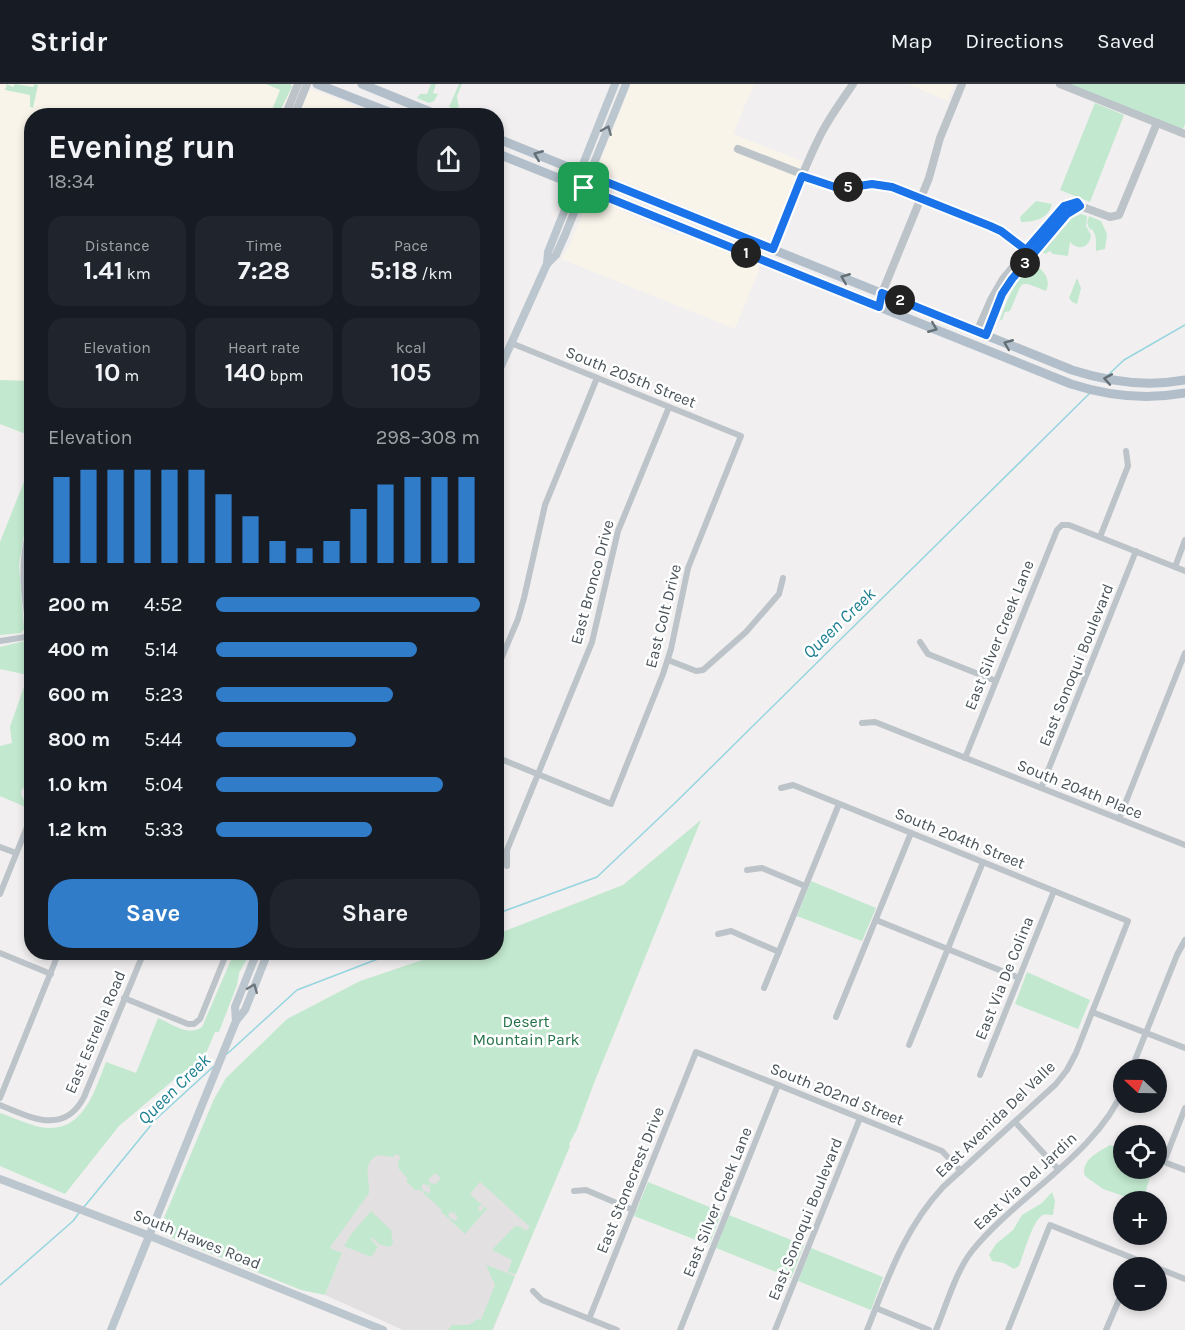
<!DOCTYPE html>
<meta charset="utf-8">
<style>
body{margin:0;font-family:Karla,sans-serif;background:#20242c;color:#f1f3f6;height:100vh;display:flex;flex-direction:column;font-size:22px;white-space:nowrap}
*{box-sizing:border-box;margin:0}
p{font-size:20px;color:#9ea1a6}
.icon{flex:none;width:33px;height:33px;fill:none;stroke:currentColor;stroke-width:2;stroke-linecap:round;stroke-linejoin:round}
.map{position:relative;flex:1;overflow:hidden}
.details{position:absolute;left:24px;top:24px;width:480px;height:852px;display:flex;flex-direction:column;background:#171b24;border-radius:24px;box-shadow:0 3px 9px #0003}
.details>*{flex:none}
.needle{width:39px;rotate:292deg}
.fabs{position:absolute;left:1113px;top:975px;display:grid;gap:12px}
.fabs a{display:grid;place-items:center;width:54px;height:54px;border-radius:50%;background:#171b24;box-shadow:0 3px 9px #0003;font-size:30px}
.pin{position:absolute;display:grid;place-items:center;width:51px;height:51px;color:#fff;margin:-26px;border-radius:12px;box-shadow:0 3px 9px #0006}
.km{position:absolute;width:30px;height:30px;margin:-15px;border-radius:50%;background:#222;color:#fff;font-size:16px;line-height:30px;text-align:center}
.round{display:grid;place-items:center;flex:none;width:63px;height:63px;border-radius:24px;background:#20242c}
.summary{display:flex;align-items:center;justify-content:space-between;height:102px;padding:0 24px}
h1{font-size:33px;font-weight:700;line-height:45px}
.metrics{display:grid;grid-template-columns:repeat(3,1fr);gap:9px;height:102px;padding:6px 24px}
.metrics div{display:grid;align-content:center;border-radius:15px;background:#20242c;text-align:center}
.metrics b{font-size:26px;font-weight:700}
.metrics small{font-size:16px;font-weight:400}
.metrics p{font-size:16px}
.chart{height:168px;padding:12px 24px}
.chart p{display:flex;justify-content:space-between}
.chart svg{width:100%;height:108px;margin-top:6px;stroke:#307cc9;stroke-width:6}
.action{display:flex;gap:12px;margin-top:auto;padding:12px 24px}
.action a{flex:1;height:69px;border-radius:24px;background:#307cc9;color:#fff;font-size:24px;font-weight:700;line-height:69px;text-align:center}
.action a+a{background:#20242c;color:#f1f3f6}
ul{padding:0 24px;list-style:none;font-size:20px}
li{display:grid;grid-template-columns:96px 72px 1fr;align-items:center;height:45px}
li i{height:15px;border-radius:8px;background:#307cc9}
header{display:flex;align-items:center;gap:36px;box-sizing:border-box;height:84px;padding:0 30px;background:#171b24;border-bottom:2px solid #363941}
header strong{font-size:28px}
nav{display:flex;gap:33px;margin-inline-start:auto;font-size:21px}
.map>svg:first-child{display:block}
.commercial{fill:#f9f4ea}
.education{fill:#e2e0e0}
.green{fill:#c2e9cf}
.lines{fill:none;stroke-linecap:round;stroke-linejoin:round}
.stream{stroke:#95d5e0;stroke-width:1.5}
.minor{stroke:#bcc3c9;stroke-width:6}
.tertiary{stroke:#bcc3c9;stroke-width:8}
.secondary{stroke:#bcc6ce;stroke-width:8}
.primary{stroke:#b2bfca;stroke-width:9}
.oneway{stroke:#6c767c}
.oneway2{stroke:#636e75}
.route-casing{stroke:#fff;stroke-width:12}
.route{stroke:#1a73e8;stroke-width:8}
.labels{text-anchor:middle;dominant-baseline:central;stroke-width:5;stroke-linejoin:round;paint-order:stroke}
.street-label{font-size:16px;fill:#495359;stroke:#fff}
.park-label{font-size:16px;fill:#237146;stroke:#fff}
.water-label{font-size:18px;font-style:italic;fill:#1d7f90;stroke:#fff}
</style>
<header>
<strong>Stridr</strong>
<nav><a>Map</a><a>Directions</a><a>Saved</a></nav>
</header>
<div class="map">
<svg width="1185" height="1246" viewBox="0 0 1185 1246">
<rect width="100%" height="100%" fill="#f1efef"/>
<g class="commercial">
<polygon points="0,0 293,0 294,4 280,31 32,32 31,352 0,340"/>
<polygon points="631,0 754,0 733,50 802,77 771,155 767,156 600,88 599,80"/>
<polygon points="907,0 954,0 948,17"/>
<polygon points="312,6 326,10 372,31 297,32 308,7"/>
<polygon points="592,115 610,121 673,150 692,153 758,181 759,187 735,245 561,175 569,162 586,120"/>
</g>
<polygon class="education" points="408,973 552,1101 493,1246 403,1246 325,1211 342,1169 330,1164"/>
<g class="green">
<polygon points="7,0 13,3 15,0 33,3 35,0 38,1 33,24 30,23 30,11 5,6"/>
<polygon points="266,0 291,0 292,3 278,31 270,31 280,6"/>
<polygon points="431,0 436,0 433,9 438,10 434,17 429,19 417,14 420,10 427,10"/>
<polygon points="459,0 462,0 457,12 459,26 449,23"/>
<polygon points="1060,0 1185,0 1185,40 1181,49"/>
<polygon points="1095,19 1124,31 1090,118 1060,106"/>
<path d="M1036 117 1052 120C1049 134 1035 138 1021 138L1020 133Z"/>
<path d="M1081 130 1087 132 1086 142 1091 151C1090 164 1078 167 1070 158L1068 172 1053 170 1050 167 1045 170 1043 168 1072 134Z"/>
<path d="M1089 132 1101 137 1107 150 1105 165 1096 167 1097 172C1094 163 1099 155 1092 145L1090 146 1087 139Z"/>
<path d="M1036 181C1045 189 1051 195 1046 207L1028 200H1023L1020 203 1010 227 1005 228 1002 236H1000C1006 217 1018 189 1036 181Z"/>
<polygon points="1077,194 1081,204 1077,220 1072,218 1069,214"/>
<polygon points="0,296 31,297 31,352 0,340"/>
<polygon points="31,380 31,424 25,445 19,481 24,545 21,549 0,551 0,458"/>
<polygon points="31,455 31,533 28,507"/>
<path d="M28 556 32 569V699C14 706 23 713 28 724L0 712V662L12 659 10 643 28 591 0 585V563Z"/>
<path d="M701 736 594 999 577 1045 569 1060 570 1062 516 1190 508 1188 512 1176 492 1166 515 1142 521 1143 526 1147 530 1143 480 1098 470 1110 482 1121 478 1123 479 1127H482L484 1122 487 1125 465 1150 450 1136 451 1134 455 1137 458 1134 455 1130 458 1127 454 1130 451 1127 448 1131 450 1134 449 1135 441 1128 442 1126 423 1109 425 1107 428 1110 431 1106 429 1103 432 1099 435 1101 441 1094 435 1089 428 1096 431 1099 428 1102 425 1100 422 1101 421 1104 424 1106 422 1108 418 1105 416 1107 406 1097 408 1095 399 1085 398 1078 401 1073 396 1070 393 1073 378 1071C361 1080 370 1094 369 1109L331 1162 330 1164 342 1169 325 1211 301 1206 165 1151 161 1147V1141L214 1015 226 994 287 935 360 897 443 869 496 868 497 850 623 801Z"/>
<polygon points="811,797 876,824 862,857 797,832"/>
<path d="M234 869H250L239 889 237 901 219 948H215L204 974 177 993 119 1042 65 1110 0 1082V1029C13 1033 26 1040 40 1043 83 1051 94 1008 106 978L136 989 158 934C173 940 187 953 202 943Z"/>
<polygon points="1027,888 1090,916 1078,945 1015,920"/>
<path d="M1110 1061 1123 1065 1124 1084 1152 1085 1145 1110 1138 1117 1103 1105 1085 1092C1080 1076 1099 1068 1110 1061Z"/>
<polygon points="648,1098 722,1128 709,1161 634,1132"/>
<path d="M1052 1108 1055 1117 1053 1131C1050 1131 1046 1130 1043 1131 1033 1135 1023 1172 1019 1182L1014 1185 1004 1179 992 1177 989 1171 996 1160 1013 1146 1022 1131 1042 1119Z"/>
<polygon points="371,1127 391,1146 393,1159 390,1163 379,1160 372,1153 371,1156 378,1163 371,1173 344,1162 352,1149"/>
<polygon points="729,1131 804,1161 791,1194 716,1164"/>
<polygon points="811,1164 883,1193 871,1226 798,1197"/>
<polygon points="486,1181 515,1192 492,1246 448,1246 452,1241 469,1241 478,1235 481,1236 495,1201"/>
</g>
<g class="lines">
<g class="stream">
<polyline points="1108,291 1124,276 1185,241"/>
<polyline points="496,830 597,793 676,718 1090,309"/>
<polyline points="227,970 297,906 396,868"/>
<polyline points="84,1123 156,1035 213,983"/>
<polyline points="0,1201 73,1137 79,1129"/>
</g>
<g class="minor">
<polyline points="1100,453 1128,382 1126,367"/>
<polyline points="1175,483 1185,456"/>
<polyline points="0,557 32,552"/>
<polyline points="920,558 928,570 996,597"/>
<polyline points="668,576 696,587 703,586 746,548 779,510 783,494"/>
<polyline points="496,587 518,535 524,514 545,421 597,294"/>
<polyline points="862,639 875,638 1185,761"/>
<polyline points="496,673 611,720 663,590 671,565 688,484 741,352 511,259"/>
<polyline points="965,674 1057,446 1062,441 1069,441 1185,487"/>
<path d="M781 704 793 701 1128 837 1076 969 1067 986 1056 1000 943 1103C904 1145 888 1194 867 1246"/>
<polyline points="1041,704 1136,467"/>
<polyline points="31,710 32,716"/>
<polyline points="1119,735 1185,569"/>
<polyline points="0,763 16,769"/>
<polyline points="507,782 507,766 592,558 618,447 669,323"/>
<polyline points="747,786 762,784 805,802"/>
<polyline points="0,810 27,743 32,727"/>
<polyline points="876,836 1019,894"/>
<polyline points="718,850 731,847 779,868"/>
<polyline points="0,869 51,890"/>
<polyline points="764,904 839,720"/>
<polyline points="124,914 188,940 194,940 200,935 227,868"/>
<polyline points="1092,928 1185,964"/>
<polyline points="836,933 911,749"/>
<polyline points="909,961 983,778"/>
<polyline points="1131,986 1177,871 1185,856"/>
<polyline points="980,991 1054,807"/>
<polyline points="0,1014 59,868"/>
<path d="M0 1021C30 1033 64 1052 84 1013L144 868"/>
<polyline points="1185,1024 1164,1078 1185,1086"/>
<polyline points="1015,1038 1058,1085"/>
<polyline points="574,1107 586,1106 633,1126"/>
<polyline points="533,1207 542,1216 617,1246"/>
<polyline points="876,1224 929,1246"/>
<polyline points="589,1235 696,968 942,1067 961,1087"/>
<polyline points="680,1246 778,1001"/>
<polyline points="775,1246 860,1034"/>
<path d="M936 1246C946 1222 956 1187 972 1167 1017 1111 1096 1071 1124 1004"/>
<polyline points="1008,1246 1050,1141 1185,1195"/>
<polyline points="1106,1246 1124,1204"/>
</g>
<g class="tertiary">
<polyline points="1060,0 1185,50"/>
<polyline points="285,32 298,0"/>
<polyline points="294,32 307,0"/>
<polyline points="738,65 835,103 872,100 892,103 1001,147 1032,171"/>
<path d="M773 165C788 128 801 90 819 54 828 35 841 18 853 0"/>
<polyline points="882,209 929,94 940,54 962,0"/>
<polyline points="977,248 991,216 1003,195 1064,122 1077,119 1080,122 1110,133 1119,131 1157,39"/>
<polyline points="986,251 1002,210 1012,195 1067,130 1080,122"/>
<path d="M32 439C20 477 24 513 32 551"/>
</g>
<g class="secondary">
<polyline points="547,180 548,168 615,0"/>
<polyline points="496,293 547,180 556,171 565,151 626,0"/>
<polyline points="236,937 235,923 257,868"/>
<polyline points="0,1095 150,1152 383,1246"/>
<polyline points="111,1246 236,937 245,926 268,868"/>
</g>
<g class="primary">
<polyline points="317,0 399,32"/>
<polyline points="362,0 440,32"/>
<path d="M496 54 1072 286C1109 298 1147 303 1185 296"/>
<path d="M496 69 1071 300C1108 312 1146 316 1185 309"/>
</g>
</g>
<defs><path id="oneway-chevron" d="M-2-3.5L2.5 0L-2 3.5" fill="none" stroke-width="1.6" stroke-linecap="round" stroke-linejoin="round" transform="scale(1.5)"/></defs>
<g class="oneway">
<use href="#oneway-chevron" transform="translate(607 46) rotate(-68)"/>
<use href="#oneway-chevron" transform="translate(253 904) rotate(-68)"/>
</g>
<g class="oneway2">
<use href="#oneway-chevron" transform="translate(538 71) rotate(-158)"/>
<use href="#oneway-chevron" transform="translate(845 194) rotate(-158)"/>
<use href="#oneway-chevron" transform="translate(933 244) rotate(22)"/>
<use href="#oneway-chevron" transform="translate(1008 260) rotate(-158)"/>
<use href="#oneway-chevron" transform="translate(1108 295) rotate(-170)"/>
</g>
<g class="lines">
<g class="route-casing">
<polygon id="route" points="579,87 773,165 802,92 835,103 852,103 872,100 892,103 990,142 1001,147 1026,166 1064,122 1077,118 1080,122 1067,130 1012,195 1002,210 986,251 882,209 879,223 574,100"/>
</g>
<use href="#route" class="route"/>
</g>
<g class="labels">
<g class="street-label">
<text transform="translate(631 293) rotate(22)">South 205th Street</text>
<text transform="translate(592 498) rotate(-75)">East Bronco Drive</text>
<text transform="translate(663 532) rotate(-76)">East Colt Drive</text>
<text transform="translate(999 551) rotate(-68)">East Silver Creek Lane</text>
<text transform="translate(1076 581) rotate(-68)">East Sonoqui Boulevard</text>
<text transform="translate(1080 705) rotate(22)">South 204th Place</text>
<text transform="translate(960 754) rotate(22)">South 204th Street</text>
<text transform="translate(1004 894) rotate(-68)">East Via De Colina</text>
<text transform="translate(95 948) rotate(-67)">East Estrella Road</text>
<text transform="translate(837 1010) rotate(22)">South 202nd Street</text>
<text transform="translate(995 1035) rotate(-44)">East Avenida Del Valle</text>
<text transform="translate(630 1096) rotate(-68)">East Stonecrest Drive</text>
<text transform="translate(1025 1097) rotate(-43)">East Via Del Jardin</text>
<text transform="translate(717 1118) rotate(-68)">East Silver Creek Lane</text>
<text transform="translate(805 1135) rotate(-68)">East Sonoqui Boulevard</text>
<text transform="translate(197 1155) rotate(22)">South Hawes Road</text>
</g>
<g class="park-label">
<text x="526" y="937">Desert<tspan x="526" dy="18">Mountain Park</tspan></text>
</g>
<g class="water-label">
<text transform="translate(839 539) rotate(-44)">Queen Creek</text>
<text transform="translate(174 1005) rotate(-44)">Queen Creek</text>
</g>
</g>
</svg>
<div class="fabs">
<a><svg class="needle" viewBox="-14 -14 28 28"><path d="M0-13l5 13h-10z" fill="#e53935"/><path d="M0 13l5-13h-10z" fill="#9ea1a6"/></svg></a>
<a><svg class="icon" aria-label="locate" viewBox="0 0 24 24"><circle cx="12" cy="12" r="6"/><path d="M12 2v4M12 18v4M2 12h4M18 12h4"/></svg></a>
<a>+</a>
<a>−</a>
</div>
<div class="pin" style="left:584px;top:104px;background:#1e9e55"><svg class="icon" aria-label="arrive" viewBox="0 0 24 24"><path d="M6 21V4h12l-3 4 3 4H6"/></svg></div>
<b class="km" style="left:746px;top:169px">1</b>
<b class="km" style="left:900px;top:216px">2</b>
<b class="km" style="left:1025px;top:179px">3</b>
<b class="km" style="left:848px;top:103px">5</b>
<section class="details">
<div class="summary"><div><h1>Evening run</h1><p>18:34</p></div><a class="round"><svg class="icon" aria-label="share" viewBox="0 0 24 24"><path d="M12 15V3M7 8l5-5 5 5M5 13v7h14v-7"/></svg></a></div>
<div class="metrics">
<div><p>Distance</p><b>1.41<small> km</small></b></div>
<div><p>Time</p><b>7:28</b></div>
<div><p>Pace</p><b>5:18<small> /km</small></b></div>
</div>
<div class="metrics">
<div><p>Elevation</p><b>10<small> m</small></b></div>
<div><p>Heart rate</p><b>140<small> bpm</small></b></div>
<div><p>kcal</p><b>105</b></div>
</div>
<div class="chart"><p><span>Elevation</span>298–308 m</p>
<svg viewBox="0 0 160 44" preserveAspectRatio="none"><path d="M5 44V9M15 44V6M25 44V6M35 44V6M45 44V6M55 44V6M65 44V16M75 44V25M85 44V35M95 44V38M105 44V35M115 44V22M125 44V12M135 44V9M145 44V9M155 44V9"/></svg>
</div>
<ul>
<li><b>200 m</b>4:52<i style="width:100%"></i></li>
<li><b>400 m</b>5:14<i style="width:76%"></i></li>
<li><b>600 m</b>5:23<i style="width:67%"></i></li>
<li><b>800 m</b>5:44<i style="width:53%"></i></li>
<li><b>1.0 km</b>5:04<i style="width:86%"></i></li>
<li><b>1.2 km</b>5:33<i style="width:59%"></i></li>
</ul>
<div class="action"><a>Save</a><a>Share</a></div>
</section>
</div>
